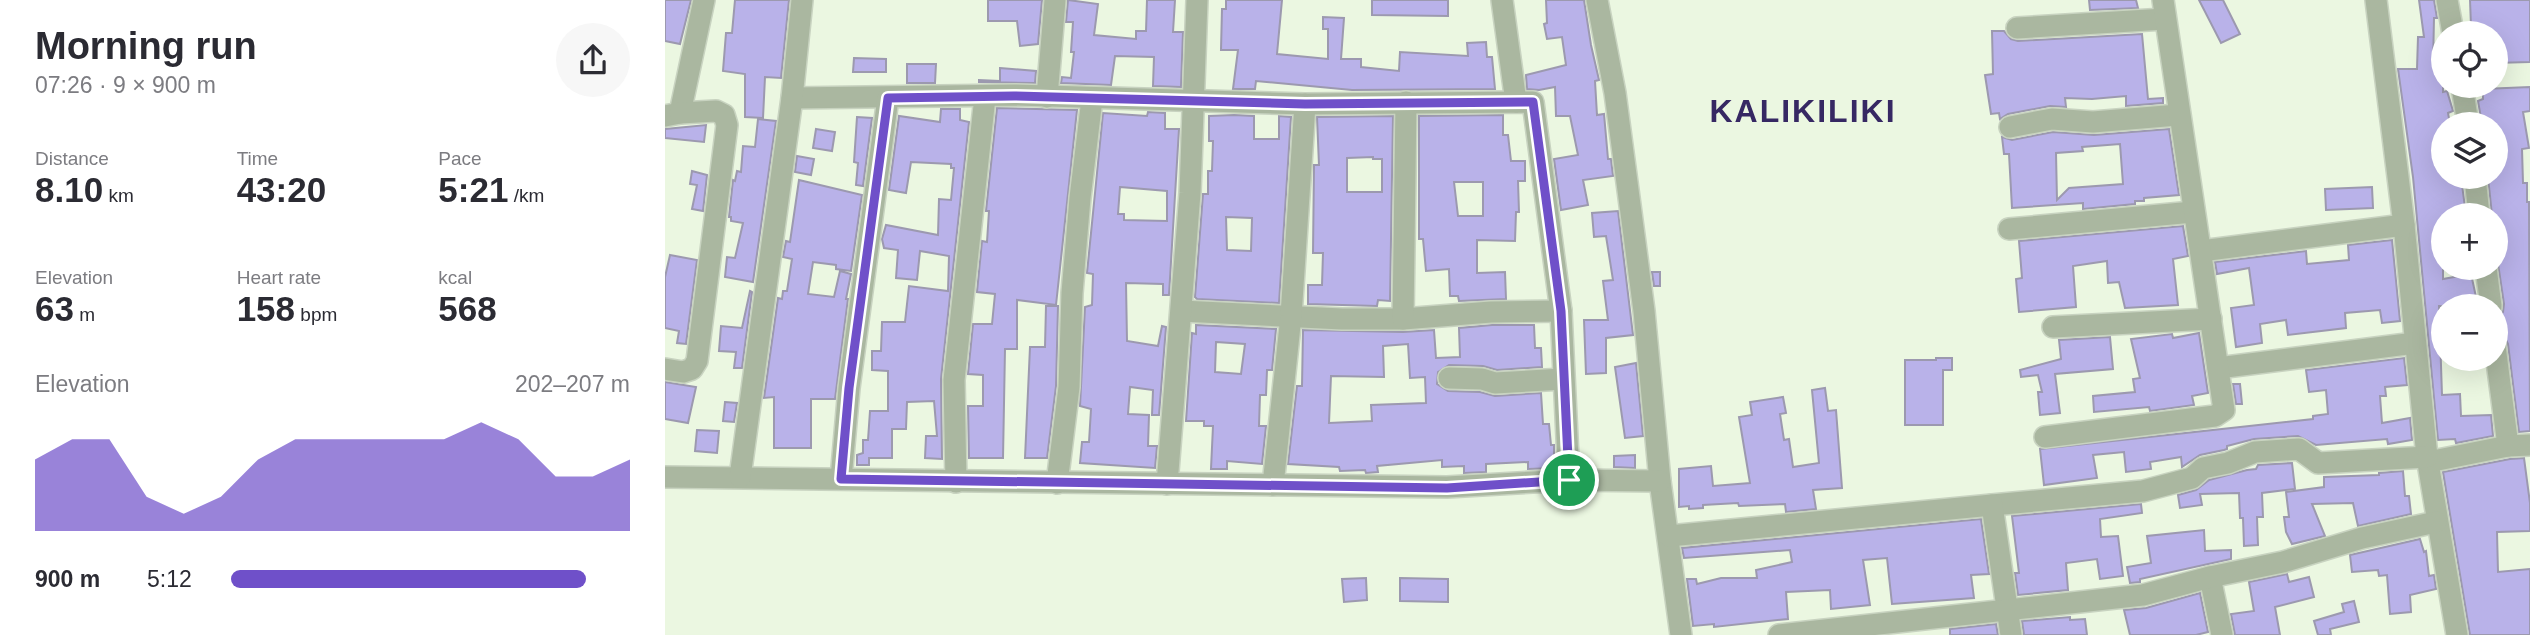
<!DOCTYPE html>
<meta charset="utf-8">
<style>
body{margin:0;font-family:Helvetica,sans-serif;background:#f7f7f7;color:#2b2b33;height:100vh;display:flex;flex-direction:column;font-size:26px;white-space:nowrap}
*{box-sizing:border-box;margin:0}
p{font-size:23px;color:#7c7c81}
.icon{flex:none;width:38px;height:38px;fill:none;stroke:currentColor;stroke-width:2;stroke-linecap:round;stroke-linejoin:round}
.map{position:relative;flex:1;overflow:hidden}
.side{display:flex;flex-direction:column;background:#fff;width:665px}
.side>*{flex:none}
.buttons{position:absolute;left:1766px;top:21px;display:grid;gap:14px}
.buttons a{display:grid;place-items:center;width:77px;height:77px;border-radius:50%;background:#fff;box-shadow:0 7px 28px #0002;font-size:35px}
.pin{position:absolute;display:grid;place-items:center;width:60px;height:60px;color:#fff;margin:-30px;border:4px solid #fff;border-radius:50%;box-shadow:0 2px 7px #0007}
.round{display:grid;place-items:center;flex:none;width:74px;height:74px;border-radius:37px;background:#f7f7f7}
.summary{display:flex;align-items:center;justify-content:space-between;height:119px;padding:0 35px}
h1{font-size:38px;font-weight:600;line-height:52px}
.metrics{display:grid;grid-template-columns:repeat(3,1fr);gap:10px;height:119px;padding:7px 35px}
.metrics div{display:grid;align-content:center}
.metrics b{font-size:35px;font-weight:600}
.metrics small{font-size:19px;font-weight:400}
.metrics p{font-size:19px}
.chart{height:196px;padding:14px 35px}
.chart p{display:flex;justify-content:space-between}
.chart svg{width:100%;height:126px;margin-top:7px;fill:#6f50c9;opacity:.7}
ul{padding:0 35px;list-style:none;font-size:23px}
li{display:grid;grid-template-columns:112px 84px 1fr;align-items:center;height:52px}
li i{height:18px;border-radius:9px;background:#6f50c9}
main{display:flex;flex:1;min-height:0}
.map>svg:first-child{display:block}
.building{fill:#b9b2e9;stroke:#9c99af;stroke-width:2;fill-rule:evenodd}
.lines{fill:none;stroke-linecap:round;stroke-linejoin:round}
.minor-casing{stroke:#c8d3c0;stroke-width:24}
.minor{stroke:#aab7a0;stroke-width:21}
.route-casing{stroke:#fff;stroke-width:14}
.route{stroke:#6f50c9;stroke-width:9}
.labels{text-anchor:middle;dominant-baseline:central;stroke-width:7;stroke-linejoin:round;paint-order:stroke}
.district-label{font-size:32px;font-weight:bold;letter-spacing:2px;fill:#362863;stroke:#ebf7e1}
</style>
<main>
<section class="side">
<div class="summary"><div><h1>Morning run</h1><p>07:26 · 9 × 900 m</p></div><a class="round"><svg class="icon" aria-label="share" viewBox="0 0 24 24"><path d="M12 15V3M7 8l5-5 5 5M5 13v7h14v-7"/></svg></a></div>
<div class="metrics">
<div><p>Distance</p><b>8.10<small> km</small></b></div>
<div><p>Time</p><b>43:20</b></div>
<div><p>Pace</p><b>5:21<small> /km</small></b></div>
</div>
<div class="metrics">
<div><p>Elevation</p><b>63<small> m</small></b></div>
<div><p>Heart rate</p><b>158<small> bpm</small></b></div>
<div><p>kcal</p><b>568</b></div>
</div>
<div class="chart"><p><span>Elevation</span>202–207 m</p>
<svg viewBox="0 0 160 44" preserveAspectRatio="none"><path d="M0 44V19L10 12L20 12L30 32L40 38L50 32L60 19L70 12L80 12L90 12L100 12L110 12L120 6L130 12L140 25L150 25L160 19V44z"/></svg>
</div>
<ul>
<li><b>900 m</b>5:12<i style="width:89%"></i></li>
</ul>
</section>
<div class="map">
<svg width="1865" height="635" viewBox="0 0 1865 635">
<rect width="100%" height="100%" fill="#ebf7e1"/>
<g class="building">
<polygon points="0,0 26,0 15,44 0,41"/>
<polygon points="70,0 124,0 116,78 100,77 98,118 80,117 80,74 58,71 61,33 67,33"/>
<polygon points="323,0 377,0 373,44 355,46 352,21 323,21"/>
<polygon points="403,0 433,4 429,35 471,39 471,31 481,31 482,0 510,0 508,32 518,32 516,87 488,86 489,57 450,56 446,85 396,83 397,77 406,78 409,52 406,52 408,22 401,22"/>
<polygon points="561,0 617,0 612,54 663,59 663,29 658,29 658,17 679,18 676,59 696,59 696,67 734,71 735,52 803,56 802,43 821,42 822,57 827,57 830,89 687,90 591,81 590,89 568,89 573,50 556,50 557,9 561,9"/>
<polygon points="707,0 783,0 783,16 707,15"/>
<polygon points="881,0 919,0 926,45 934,80 930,81 932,115 939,114 943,159 946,159 948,176 918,180 923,205 896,210 889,159 913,155 905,116 891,116 890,87 874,90 862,89 861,75 901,65 897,37 882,39 879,24 882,23"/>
<polygon points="1424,0 1471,0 1473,8 1425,10"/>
<polygon points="1534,0 1558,0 1575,34 1556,43"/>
<polygon points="1754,0 1769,0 1772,18 1769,18 1768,65 1778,64 1778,92 1782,91 1788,111 1783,113 1785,124 1778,124 1778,177 1796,177 1801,215 1778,215 1778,279 1806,274 1813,306 1774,306 1777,395 1795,394 1796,416 1826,415 1828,436 1791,443 1790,439 1773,440 1748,177 1733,69 1752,69 1753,37 1759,37"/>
<polygon points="1805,0 1865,0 1865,62 1830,63 1830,33 1808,33 1808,26 1806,26"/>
<polygon points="1327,31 1339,31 1346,39 1353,41 1477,34 1483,99 1498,98 1498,103 1461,106 1461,96 1427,99 1400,98 1401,107 1385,106 1343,114 1335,119 1334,113 1326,114 1320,75 1328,74"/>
<polygon points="189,58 221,59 221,72 188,72"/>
<polygon points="242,64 271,64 270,83 242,83"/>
<polygon points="335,68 371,71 370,83 314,82 314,80 335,81"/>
<polygon points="1865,87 1865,111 1858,112 1864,148 1857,149 1858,183 1862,183 1862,202 1864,202 1865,431 1854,432 1843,344 1840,338 1834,334 1833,317 1838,312 1839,304 1831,250 1830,215 1827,215 1823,177 1830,177 1830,124 1817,124 1813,101 1818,99 1818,89"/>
<polygon points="332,108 412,110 391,305 352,300 352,349 340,349 338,458 304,458 303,406 318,406 318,375 303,374 308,324 327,324 330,294 312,292 317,241 322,242 324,211 321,211"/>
<polygon points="276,109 295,109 295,120 304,122 276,379 277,459 260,458 261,436 272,436 269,401 242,402 241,429 227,429 227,458 204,458 204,465 192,465 192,455 198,453 198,440 203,440 205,411 223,411 223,371 207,370 207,351 216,351 217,322 240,322 244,286 283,291 284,256 255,251 252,280 231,278 233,250 219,248 217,239 221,225 273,235 274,199 286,200 289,168 286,168 286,164 246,162 241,193 224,190 234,116 275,122"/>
<path d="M483 112 500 113V129H514L504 295H498V284L461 283 462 341 493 346 497 326 501 327 494 415H487L488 390 465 387 463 414 484 415 483 446H492L490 468 415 463 417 442H424L426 409 415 406 420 307 427 305 428 274 422 273 438 113 482 116ZM455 187 502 191V221L459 220V214H453Z"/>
<path d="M569 115 589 116V139H614V116L626 117 614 303 532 299 530 297 538 194H543V171H547L548 141H544V116ZM561 217 587 218 586 251 562 250Z"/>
<path d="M838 115V135H843L846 161H860V181H853L854 212H851L850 241 812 240V273L840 272 841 299 794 301 793 296H785L784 269 761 271 758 239H754V116ZM789 182H818V216H793Z"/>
<path d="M728 116 725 301 713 300 712 306 643 304V285H657L658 253H648L649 165H654L652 117ZM708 157V159H717V192H682V158Z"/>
<polygon points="192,117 207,118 198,186 191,185 193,163 189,162"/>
<polygon points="93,119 111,121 88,282 60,277 62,257 70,258 78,223 66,221 66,217 64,217 68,180 70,181 72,171 76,172 78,146 90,147"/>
<polygon points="41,125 39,142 0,138 0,129"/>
<polygon points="151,129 170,132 167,151 148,148"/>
<path d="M1504 129 1514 195 1479 198V201H1470V204L1418 209V203L1347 208 1344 154H1339L1337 137 1347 140 1388 132 1429 135ZM1455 144 1458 184 1404 188 1392 200 1391 153 1418 151 1417 147Z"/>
<polygon points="132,156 149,159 146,175 130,172"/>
<polygon points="27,171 42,175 38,211 27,209 32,185 25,184"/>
<polygon points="134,180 197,195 186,271 171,269 171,265 148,262 143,294 169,297 175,271 186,274 181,299 183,299 170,399 146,399 146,448 109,448 109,397 99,398 113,298 117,299 118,291 122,291 127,259 118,257 121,241 125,242"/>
<polygon points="1707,187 1708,208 1661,210 1660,189"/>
<polygon points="953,211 968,335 941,338 941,373 921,374 919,320 943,320 938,281 948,280 941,236 929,237 927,213"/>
<polygon points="1518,226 1523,256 1508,259 1513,305 1460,308 1454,282 1443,283 1442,261 1408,266 1411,307 1354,312 1351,279 1357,278 1354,241"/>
<polygon points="1727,240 1735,321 1717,323 1715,310 1680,313 1681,328 1623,335 1621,320 1595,324 1597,343 1571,347 1566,308 1589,305 1584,268 1552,274 1550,262 1641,251 1642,264 1684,260 1683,245"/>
<polygon points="5,255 32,260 21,344 12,343 14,331 0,328 0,277"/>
<polygon points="987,272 995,272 995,286 989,286"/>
<polygon points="85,291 87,292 77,368 69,368 71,352 54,351 56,326 77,328"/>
<polygon points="381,306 393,306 391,386 382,458 360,458 365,347 380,347"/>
<path d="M531 325 611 329 607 370H602L601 395H595L594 426H601L597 464 562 461V469H546L548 426H539V421H521L527 333 531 334ZM551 342 580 344 576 374 550 372Z"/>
<path d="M827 325H869L870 348H876L877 367 832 370 818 366 784 365 773 372 772 384 783 391 815 392 830 396 876 393 878 424H884L886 445H889V468L863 469V462L821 464V472L799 473V466L777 467V460L712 466 713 472 701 473 700 470 675 471 674 467 623 464 632 386H637L638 330 738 332 769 330 771 358 795 357 794 328ZM743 344 745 378 760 377 761 403 706 405 707 421 664 423 666 376 719 377 718 346Z"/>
<polygon points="1534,333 1543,393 1527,396 1529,405 1485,411 1484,407 1429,412 1428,396 1470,392 1468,379 1475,378 1466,339 1507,334 1508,338"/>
<polygon points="1445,337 1448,369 1390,374 1395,413 1375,415 1373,392 1377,392 1373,375 1356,377 1355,370 1396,359 1394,340"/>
<polygon points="1271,358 1287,358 1287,370 1278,370 1278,425 1240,425 1240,360 1271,360"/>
<polygon points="1739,358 1742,385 1720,387 1721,396 1715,396 1717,423 1745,418 1747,440 1723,444 1722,439 1651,445 1633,436 1589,439 1562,446 1562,449 1559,450 1535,455 1517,467 1516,457 1485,462 1486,469 1461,472 1459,452 1428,455 1432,478 1379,485 1375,449 1648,419 1648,416 1663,414 1661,390 1644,392 1641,370"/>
<polygon points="971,363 978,436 960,438 950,367"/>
<polygon points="0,382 31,387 23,423 0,419"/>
<polygon points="1568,384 1575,384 1577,404 1571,404"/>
<polygon points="1160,388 1163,411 1171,410 1177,488 1148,490 1151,509 1121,512 1120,504 1074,506 1073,503 1038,505 1038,508 1024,509 1024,506 1014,507 1014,469 1046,466 1048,486 1085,483 1074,417 1087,415 1085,402 1118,397 1121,413 1115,414 1119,440 1124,439 1128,467 1154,463 1147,390"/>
<polygon points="60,402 72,403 69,422 58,421"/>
<polygon points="32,430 54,431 52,453 30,451"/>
<polygon points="970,455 970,468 949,467 949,456"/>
<polygon points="1859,458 1865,503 1865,531 1832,532 1833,572 1865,569 1865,635 1805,635 1778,472 1845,459"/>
<polygon points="1627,463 1630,489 1597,493 1598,517 1592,517 1593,545 1579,546 1578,518 1575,518 1574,493 1535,494 1537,505 1515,508 1513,495 1531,490 1544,480 1582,470 1591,469 1593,465"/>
<polygon points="1738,471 1740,496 1744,496 1746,514 1693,526 1688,503 1647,504 1660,536 1627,544 1621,532 1619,517 1624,517 1621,492 1659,487 1659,477 1714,475 1714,473"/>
<polygon points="1476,504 1477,513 1435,519 1436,537 1453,536 1458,576 1435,579 1432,559 1401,563 1403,590 1353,595 1350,573 1354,573 1347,516"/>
<polygon points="1316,519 1324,574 1306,575 1309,598 1227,604 1222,558 1198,560 1205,605 1166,609 1165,590 1121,592 1123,619 1049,627 1049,624 1028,626 1022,579 1031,579 1032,584 1056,578 1092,578 1091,570 1127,562 1125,550 1019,558 1017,548"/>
<polygon points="1539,530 1540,551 1566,550 1566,559 1475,579 1475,582 1465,583 1462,567 1486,563 1482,536"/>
<polygon points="1755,539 1759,552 1761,551 1764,576 1769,575 1771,589 1745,595 1746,612 1725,614 1722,575 1714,576 1713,570 1687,572 1685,555"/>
<polygon points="1622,574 1624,582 1644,577 1649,597 1610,607 1615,635 1570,635 1566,614 1589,611 1584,582"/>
<polygon points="701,578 702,600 679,602 677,579"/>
<polygon points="735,578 783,579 783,602 735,601"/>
<polygon points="1535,593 1543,632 1531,635 1465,635 1459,610 1481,608"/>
<polygon points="1689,601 1694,622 1665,629 1666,635 1653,635 1649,621 1679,612 1677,604"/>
<polygon points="1405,617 1405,620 1420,619 1422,635 1359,635 1357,621"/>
<polygon points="1331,624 1333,635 1285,635 1285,629"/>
</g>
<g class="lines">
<g class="minor-casing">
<g id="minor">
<polyline points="837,0 851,102"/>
<polyline points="932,0 950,93 963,190 979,311 995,481 1016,635"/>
<polyline points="1711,0 1739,225 1762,457 1792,635"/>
<polyline points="1782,0 1788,33"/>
<polyline points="1352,28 1500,19"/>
<polyline points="1797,86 1803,124"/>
<polyline points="382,97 390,0"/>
<polyline points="127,98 349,95 640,104 868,102 896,311 904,480"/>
<polyline points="0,116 15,113 39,0"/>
<polyline points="1345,127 1387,119 1428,122 1513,115"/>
<polyline points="1810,177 1814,215"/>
<polyline points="1344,229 1528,212"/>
<polyline points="1536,251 1739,225"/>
<polyline points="1821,268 1826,306"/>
<polyline points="517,311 677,319 738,319 826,312 896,311"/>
<polyline points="738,319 741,102"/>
<polyline points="1388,327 1546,319"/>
<polyline points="1830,346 1843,446"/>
<polyline points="1553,368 1750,343"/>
<polyline points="0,369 18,372 27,369 32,361 62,125 59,115 51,111 15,113"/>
<polyline points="784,378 817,379 830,383 898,379"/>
<polyline points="1380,437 1550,416 1559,410 1498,0"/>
<polyline points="1763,462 1843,446 1865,445"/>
<polyline points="0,477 782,487 904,480 995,481"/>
<polyline points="75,477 127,98 137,0"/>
<polyline points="176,479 184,388 223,98"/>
<polyline points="291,482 289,380 320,97"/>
<polyline points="392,483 404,387 407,293 415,198 427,99"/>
<polyline points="502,484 525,193 532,0"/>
<polyline points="608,485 626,316 640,104"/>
<polyline points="1327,505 1478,491 1527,478 1538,468 1563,463 1590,452 1634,449 1653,463 1762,457"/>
<polyline points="1004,536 1327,505 1346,635"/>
<polyline points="1545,577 1557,635"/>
<polyline points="1114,635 1478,595 1545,577 1618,562 1697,538 1771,522"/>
</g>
</g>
<use href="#minor" class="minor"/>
</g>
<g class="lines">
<g class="route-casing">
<polygon id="route" points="349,96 640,104 868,102 896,311 904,480 782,488 176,479 184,388 223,98"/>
</g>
<use href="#route" class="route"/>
</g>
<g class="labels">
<g class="district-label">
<text x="1138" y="111">KALIKILIKI</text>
</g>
</g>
</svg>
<div class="buttons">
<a><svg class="icon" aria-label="locate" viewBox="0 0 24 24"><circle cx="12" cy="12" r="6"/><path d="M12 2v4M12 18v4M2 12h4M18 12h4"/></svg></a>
<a><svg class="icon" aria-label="layers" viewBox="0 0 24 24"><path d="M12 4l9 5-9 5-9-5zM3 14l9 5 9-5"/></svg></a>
<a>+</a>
<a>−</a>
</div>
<div class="pin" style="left:904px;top:480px;background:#1e9e55"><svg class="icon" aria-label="arrive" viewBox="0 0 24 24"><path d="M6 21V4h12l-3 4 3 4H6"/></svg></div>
</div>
</main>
